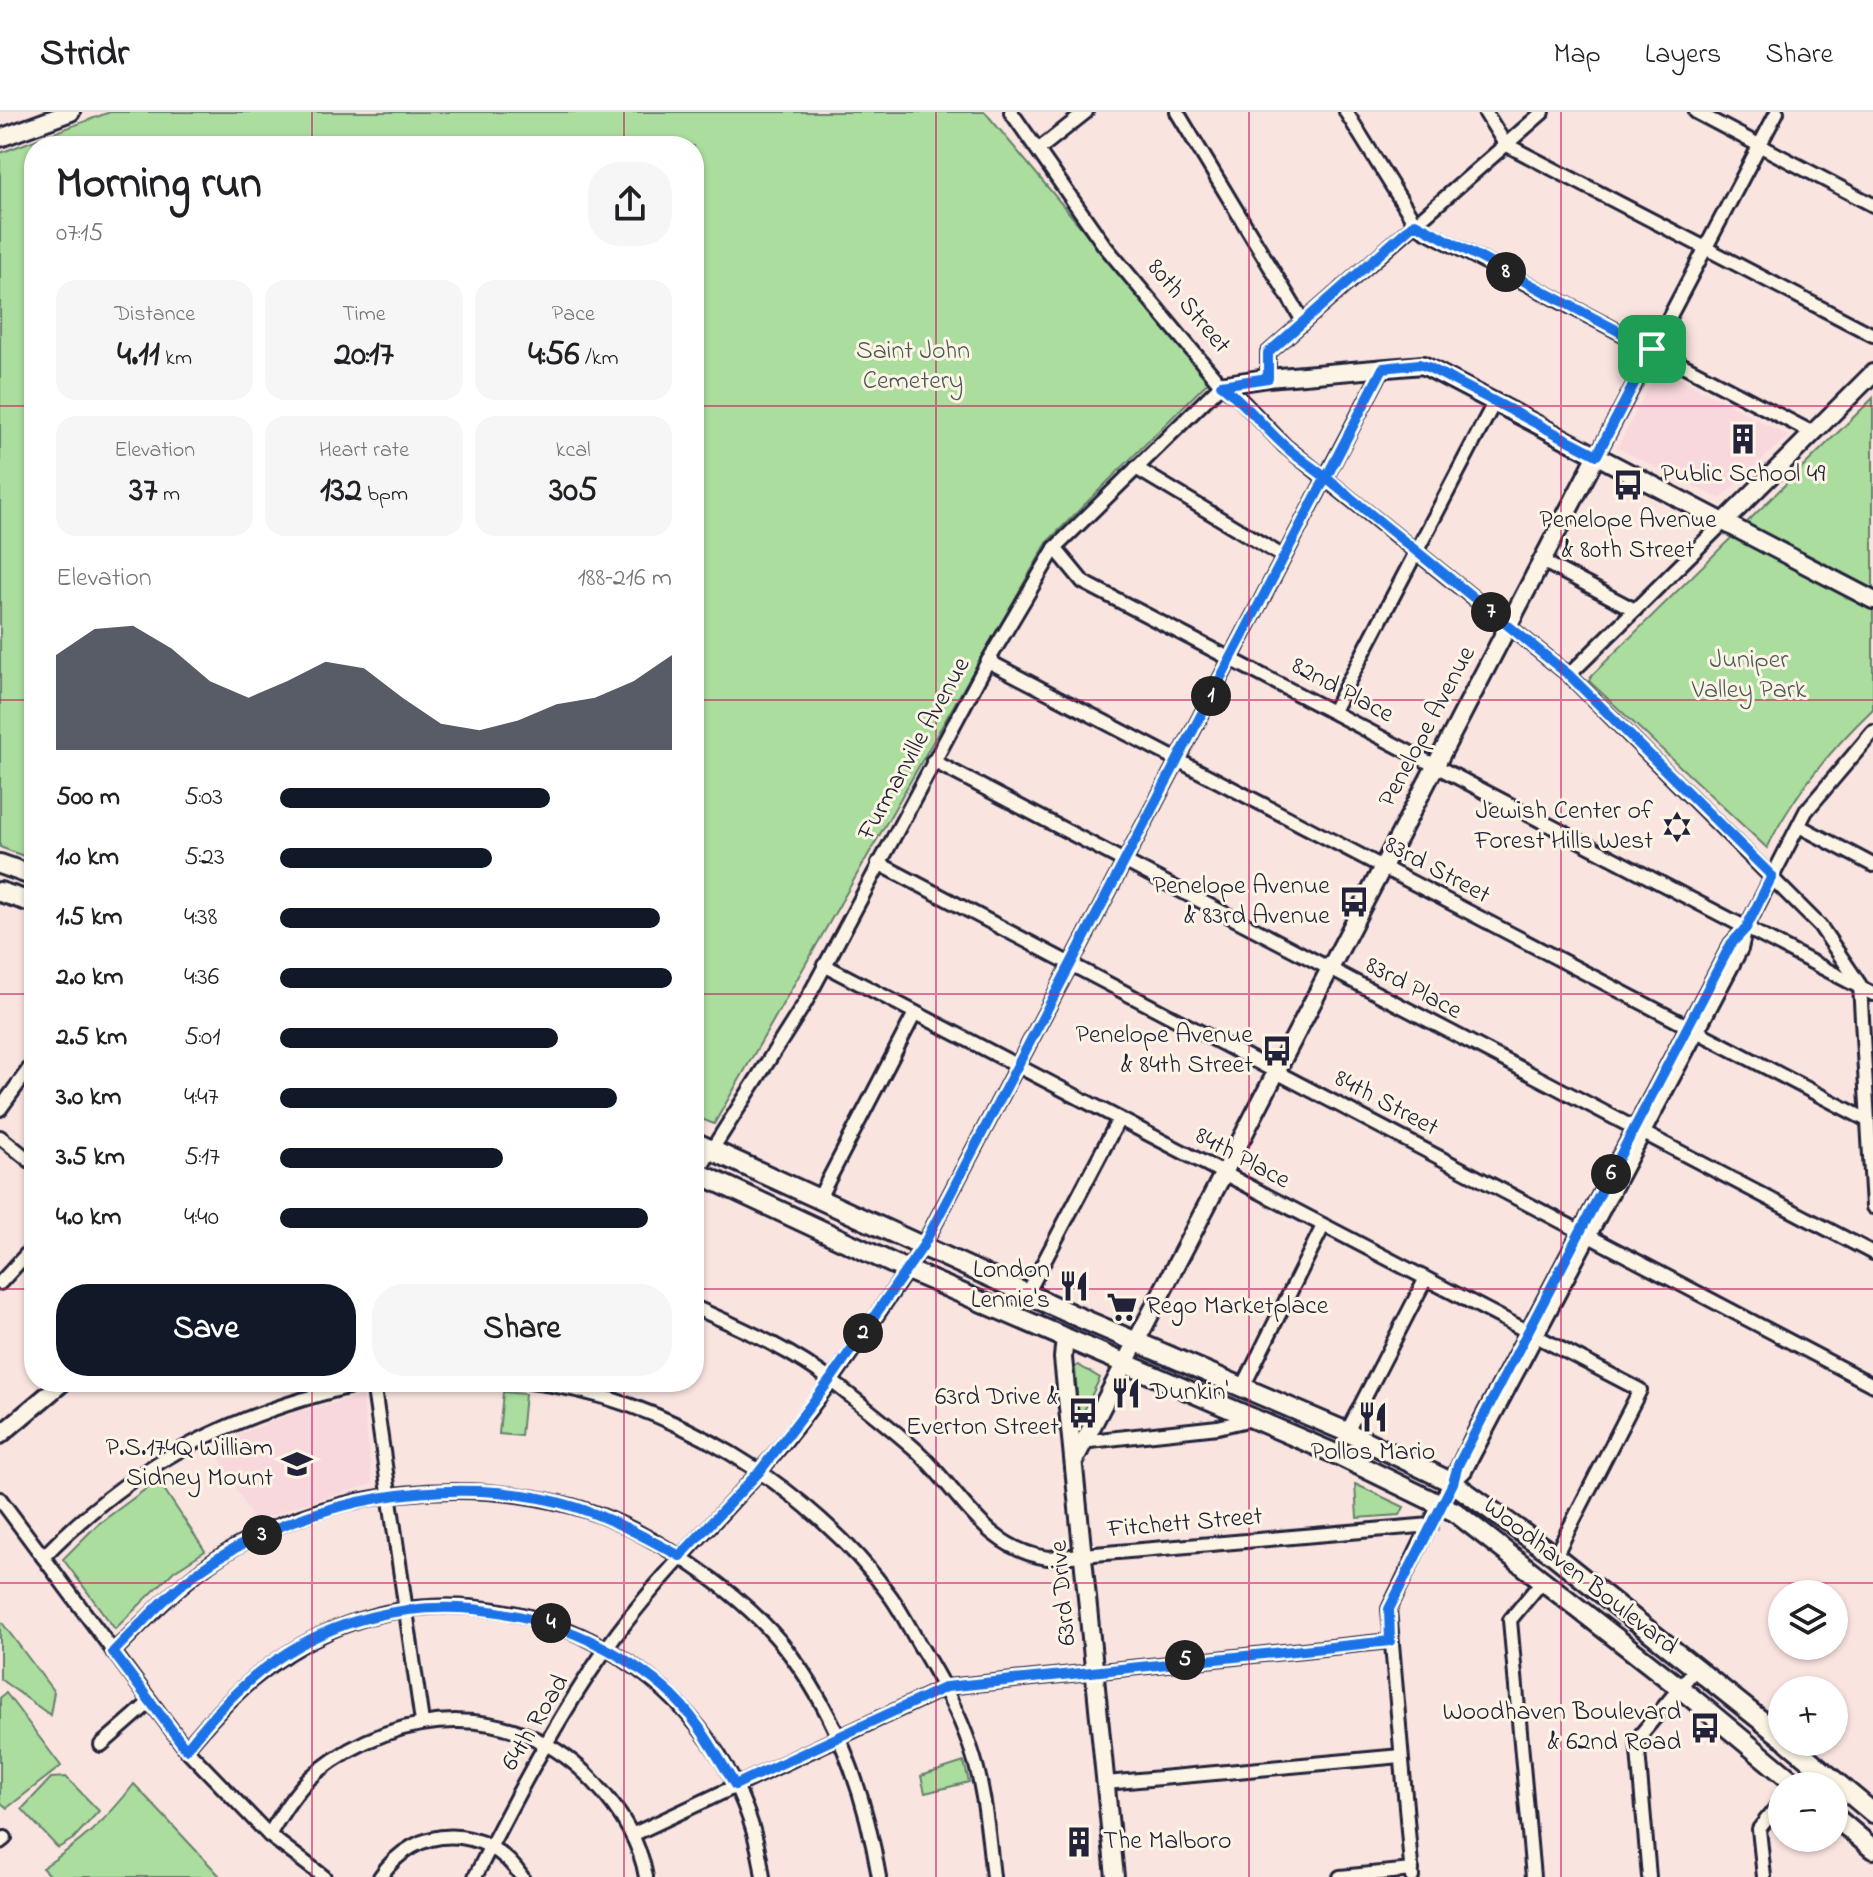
<!DOCTYPE html>
<meta charset="utf-8">
<style>
body{margin:0;font-family:"Indie Flower",sans-serif;background:#f6f6f6;color:#202124;height:100vh;display:flex;flex-direction:column;font-size:30px;white-space:nowrap}
*{box-sizing:border-box;margin:0}
p{font-size:26px;color:#757577}
.icon{flex:none;width:44px;height:44px;fill:none;stroke:currentColor;stroke-width:2;stroke-linecap:round;stroke-linejoin:round}
.map{position:relative;flex:1;overflow:hidden}
.drawer{position:absolute;left:24px;top:24px;width:680px;height:1256px;display:flex;flex-direction:column;background:#fff;border-radius:32px;box-shadow:0 2px 6px #0004}
.drawer>*{flex:none}
.fabs{position:absolute;left:1768px;top:1468px;display:grid;gap:16px}
.fabs a{display:grid;place-items:center;width:80px;height:80px;border-radius:50%;background:#fff;box-shadow:0 2px 6px #0004;font-size:40px}
.pin{position:absolute;display:grid;place-items:center;width:68px;height:68px;color:#fff;margin:-34px;border-radius:16px;box-shadow:0 4px 12px #0006}
.km{position:absolute;width:40px;height:40px;margin:-20px;border-radius:50%;background:#222;color:#fff;font-size:22px;line-height:40px;text-align:center}
.round{display:grid;place-items:center;flex:none;width:84px;height:84px;border-radius:32px;background:#f6f6f6}
.head{display:flex;align-items:center;justify-content:space-between;height:136px;padding:0 32px}
h1{font-size:44px;font-weight:800;line-height:60px}
.metrics{display:grid;grid-template-columns:repeat(3,1fr);gap:12px;height:136px;padding:8px 32px}
.metrics div{display:grid;align-content:center;border-radius:20px;background:#f6f6f6;text-align:center}
.metrics b{font-size:34px;font-weight:800}
.metrics small{font-size:22px;font-weight:400}
.metrics p{font-size:22px}
.chart{height:224px;padding:16px 32px}
.chart p{display:flex;justify-content:space-between}
.chart svg{width:100%;height:144px;margin-top:8px;fill:#111827;opacity:.7}
.button{display:flex;gap:16px;margin-top:auto;padding:16px 32px}
.button a{flex:1;height:92px;border-radius:32px;background:#111827;color:#fff;font-size:32px;font-weight:800;line-height:92px;text-align:center}
.button a+a{background:#f6f6f6;color:#202124}
ul{padding:0 32px;list-style:none;font-size:26px}
li{display:grid;grid-template-columns:128px 96px 1fr;align-items:center;height:60px}
li i{height:20px;border-radius:10px;background:#111827}
header{display:flex;align-items:center;gap:48px;box-sizing:border-box;height:112px;padding:0 40px;background:#fff;border-bottom:2px solid #e0e0e0}
header strong{font-size:38px}
nav{display:flex;gap:44px;margin-inline-start:auto;font-size:28px}
.map>svg:first-child{display:block}
.built{fill:#f8d8dd}
.green{fill:#aadd9e;stroke:#66806c;stroke-width:2}
.lines{fill:none;stroke-linecap:round;stroke-linejoin:round}
.street-casing{stroke:#22223b;stroke-width:18}
.secondary-casing{stroke:#22223b;stroke-width:22}
.primary-casing{stroke:#22223b;stroke-width:24}
.street{stroke:#fcf5e5;stroke-width:12}
.secondary{stroke:#fcf5e5;stroke-width:16}
.primary{stroke:#fcf5e5;stroke-width:18}
.route-casing{stroke:#fff;stroke-width:16}
.route{stroke:#1a73e8;stroke-width:10}
.grid{fill:none;stroke:#c2185b;stroke-width:2;stroke-opacity:0.55}
.labels{text-anchor:middle;dominant-baseline:central;stroke-width:6;stroke-linejoin:round;paint-order:stroke}
.street-label{font-size:26px;fill:#22223b;stroke:#fcf5e5}
.park-label{font-size:26px;fill:#4b5a59;stroke:#fcf5e5}
.poi-label{font-size:26px;fill:#22223b;stroke:#fcf5e5;text-anchor:end}
</style>
<header>
<strong>Stridr</strong>
<nav><a>Map</a><a>Layers</a><a>Share</a></nav>
</header>
<div class="map">
<svg width="1873" height="1765" viewBox="0 0 1873 1765">
<rect width="100%" height="100%" fill="#fae4e0"/>
<filter id="ink" filterUnits="userSpaceOnUse"><feTurbulence type="fractalNoise" baseFrequency=".0125" numOctaves="2"/><feDisplacementMap in="SourceGraphic" scale="16" xChannelSelector="R" yChannelSelector="G"/><feConvolveMatrix kernelMatrix="1 2 1 2 8 2 1 2 1" color-interpolation-filters="sRGB"/></filter>
<g filter="url(#ink)">
<g class="built">
<polygon points="1659,255 1788,324 1720,387 1617,336"/>
<polygon points="362,1284 373,1372 292,1395 255,1411 212,1333 298,1299"/>
</g>
<g class="green">
<polygon points="110,0 985,0 1209,269 1048,429 714,1012 694,1004 694,34 34,34 34,748 0,735 0,41"/>
<path d="M1873 286V597C1830 638 1793 683 1767 736L1589 569 1592 563Z"/>
<polygon points="1078,1253 1100,1266 1079,1309 1075,1255"/>
<polygon points="503,1280 525,1282 521,1324 499,1322"/>
<polygon points="158,1368 205,1439 174,1459 115,1517 63,1447 97,1413"/>
<polygon points="1355,1372 1404,1395 1400,1403 1357,1406"/>
<polygon points="0,1508 54,1580 50,1603 0,1567"/>
<polygon points="6,1581 61,1654 7,1696 0,1690 0,1586"/>
<polygon points="964,1650 969,1670 925,1681 921,1664"/>
<polygon points="66,1665 99,1699 73,1727 58,1736 22,1697 51,1666"/>
<path d="M134 1672 219 1763 218 1765H51L42 1756C79 1732 107 1708 134 1672Z"/>
</g>
<g class="lines">
<g class="street-casing">
<g id="street">
<polyline points="1011,0 1104,133 1221,273 1239,286 1285,334 1569,563 1820,814 1860,873 1873,1095"/>
<polyline points="1177,0 1303,209"/>
<polyline points="1346,0 1415,111 1422,117 1813,321"/>
<polyline points="1485,0 1505,32 1873,223"/>
<polyline points="1696,0 1873,93"/>
<polyline points="1038,38 1086,0"/>
<polyline points="1268,266 1268,241 1543,0"/>
<polyline points="1597,343 1777,0"/>
<polyline points="1136,356 1284,445"/>
<polyline points="1055,436 1083,470 1873,882"/>
<polyline points="1542,449 1635,498"/>
<polyline points="988,549 1867,1008"/>
<polyline points="1569,563 1724,410"/>
<polyline points="1333,599 1495,289"/>
<polyline points="933,649 1873,1141"/>
<polyline points="1799,714 1873,753"/>
<polyline points="878,751 1873,1273"/>
<polyline points="824,853 1640,1278 1555,1444"/>
<polyline points="0,997 34,950"/>
<polyline points="0,1025 34,1052"/>
<polyline points="697,1061 805,891 988,549 1055,436 1221,273"/>
<polyline points="819,1086 915,901"/>
<polyline points="0,1171 34,1134"/>
<polyline points="1027,1182 1119,1007"/>
<path d="M694 1195C741 1216 794 1239 834 1271 861 1292 889 1314 915 1337 959 1377 983 1437 1048 1446L1431 1413"/>
<polyline points="373,1270 422,1610"/>
<path d="M530 1270C664 1284 812 1375 891 1485 903 1502 913 1523 925 1542 942 1571 959 1601 970 1634 985 1676 988 1721 993 1765"/>
<polyline points="1243,1275 1323,1114"/>
<polyline points="1347,1320 1425,1168"/>
<polyline points="1081,1330 1218,1315 1252,1307"/>
<polyline points="1456,1368 1465,1359 1741,837 1745,819"/>
<polyline points="0,1387 186,1637 269,1723 324,1765"/>
<path d="M43 1445C139 1346 236 1300 369 1270"/>
<path d="M113 1540C152 1502 189 1461 237 1434 335 1378 463 1365 572 1394 646 1414 744 1481 790 1542 839 1607 866 1686 879 1765"/>
<polyline points="101,1633 150,1590"/>
<path d="M186 1637C227 1587 270 1545 330 1519 515 1438 737 1565 763 1765"/>
<polyline points="1106,1671 1401,1644"/>
<path d="M269 1723C282 1701 297 1676 317 1660 401 1593 518 1588 594 1670 618 1696 640 1729 646 1765"/>
<polyline points="632,1723 946,1575 1390,1529"/>
<polyline points="0,1730 5,1726"/>
<path d="M380 1765C416 1711 486 1711 522 1765"/>
<path d="M475 1765C515 1686 557 1606 608 1534 653 1471 708 1418 759 1360 820 1291 872 1211 923 1134L1383 256"/>
<polyline points="1340,1765 1412,1758"/>
<polyline points="1412,1765 1389,1497 1478,1313 1731,832 1746,816 1806,699 1873,620"/>
<polyline points="1533,1765 1510,1508 1544,1467"/>
<polyline points="1649,1765 1637,1627 1697,1555"/>
<polyline points="1764,1765 1759,1717 1782,1688"/>
</g>
</g>
<g class="secondary-casing">
<g id="secondary">
<polyline points="0,26 71,0"/>
<polyline points="1221,273 1268,266 1423,253 1873,488"/>
<polyline points="1724,410 1873,261"/>
<polyline points="1065,1225 1063,1246 1115,1765"/>
<polyline points="0,1323 63,1270"/>
<polyline points="1075,1347 1597,343"/>
</g>
</g>
<g class="primary-casing">
<g id="primary">
<polyline points="0,752 34,764"/>
<polyline points="0,780 34,791"/>
<polyline points="694,1030 1071,1202 1347,1320 1453,1371 1555,1444 1782,1625"/>
<polyline points="694,1059 898,1154 1338,1343 1455,1400 1680,1576 1798,1674"/>
<polyline points="1788,1630 1873,1701"/>
<polyline points="1834,1704 1873,1737"/>
</g>
</g>
<use href="#street" class="street"/>
<use href="#secondary" class="secondary"/>
<use href="#primary" class="primary"/>
</g>
</g>
<g class="lines" filter="url(#ink)">
<g class="route-casing">
<path id="route" d="M1652 237 1597 343 1428 255 1419 252 1383 256 1326 366 1320 376 923 1134 830 1268 760 1359 680 1444C647 1426 611 1406 575 1395 456 1358 302 1386 202 1457 169 1480 141 1512 113 1540L186 1637C213 1603 241 1572 276 1548 395 1465 557 1486 664 1576 695 1602 715 1640 735 1673L946 1575 1390 1529 1389 1497 1453 1371 1458 1353 1731 832 1746 816 1772 764 1569 563 1326 366C1313 355 1298 346 1286 335 1263 315 1246 291 1221 273L1268 266V241L1415 111 1652 237"/>
</g>
<use href="#route" class="route"/>
</g>
<path class="grid" d="M312 0V34M624 0V34M936 0V1765M1249 0V1765M1561 0V1765M0 294H34M694 294H1873M0 588H34M694 588H1873M0 882H34M694 882H1873M0 1177H34M694 1177H1873M312 1270V1765M624 1270V1765M0 1471H1873"/>
<defs>
<g id="building-bare" transform="scale(2.4)"><path d="M-4-6H4V6H1V3H-1V6H-4ZM-2.5-4.3h1.7v1.8h-1.7ZM.8-4.3h1.7v1.8H.8ZM-2.5-1h1.7V.8h-1.7ZM.8-1h1.7V.8H.8Z" fill="#22223b" stroke="#fcf5e5" stroke-width="2.5" paint-order="stroke"/></g>
<g id="bus-bare" transform="scale(2.4)"><path d="M-5-6H5V4H4V6H2V4H-2V6H-4V4H-5ZM-3.5-4V0h7V-4ZM-3.5 1.2v1.5H-2V1.2ZM2 1.2v1.5H3.5V1.2Z" fill="#22223b" stroke="#fcf5e5" stroke-width="2.5" paint-order="stroke"/></g>
<g id="synagogue-bare" transform="scale(2.4)"><path d="M0-6.5L5.6 3.2H-5.6ZM0 6.5L5.6-3.2H-5.6Z" fill="#22223b" stroke="#fcf5e5" stroke-width="2.5" paint-order="stroke"/></g>
<g id="restaurant-bare" transform="scale(2.4)"><path d="M-5-6h1v4h1v-4h1v4h1v-4h1v5L-1.5 .5V6h-2V.5L-5-1ZM5-6V6H3V1.5H1.5Q1.5-4 5-6Z" fill="#22223b" stroke="#fcf5e5" stroke-width="2.5" paint-order="stroke"/></g>
<g id="supermarket-bare" transform="scale(2.4)"><path d="M-6-5.5h2.5l.6 2H6L4.5 2H-2.5L-4.4-4H-6ZM-1.5 3.2a1.3 1.3 0 1 0 .1 0ZM3 3.2a1.3 1.3 0 1 0 .1 0Z" fill="#22223b" stroke="#fcf5e5" stroke-width="2.5" paint-order="stroke"/></g>
<g id="school-bare" transform="scale(2.4)"><path d="M0-5L7-2L0 1L-7-2ZM-4 1L0 2.5L4 1V4Q0 6-4 4Z" fill="#22223b" stroke="#fcf5e5" stroke-width="2.5" paint-order="stroke"/></g>
</defs>
<g fill-rule="evenodd">
<use href="#building-bare" x="1743" y="327"/>
<use href="#bus-bare" x="1628" y="373"/>
<use href="#synagogue-bare" x="1677" y="715"/>
<use href="#bus-bare" x="1354" y="790"/>
<use href="#bus-bare" x="1277" y="939"/>
<use href="#restaurant-bare" x="1074" y="1174"/>
<use href="#supermarket-bare" x="1122" y="1195"/>
<use href="#restaurant-bare" x="1126" y="1281"/>
<use href="#bus-bare" x="1083" y="1301"/>
<use href="#restaurant-bare" x="1373" y="1305"/>
<use href="#school-bare" x="297" y="1352"/>
<use href="#bus-bare" x="1705" y="1616"/>
<use href="#building-bare" x="1079" y="1730"/>
</g>
<g class="labels">
<g class="street-label">
<text transform="translate(1188 195) rotate(50)">80th Street</text>
<text transform="translate(1342 579) rotate(28)">82nd Place</text>
<text transform="translate(1428 615) rotate(-62)">Penelope Avenue</text>
<text transform="translate(915 637) rotate(-61)">Furmanville Avenue</text>
<text transform="translate(1437 759) rotate(28)">83rd Street</text>
<text transform="translate(1413 877) rotate(28)">83rd Place</text>
<text transform="translate(1386 992) rotate(28)">84th Street</text>
<text transform="translate(1242 1047) rotate(28)">84th Place</text>
<text transform="translate(1185 1412) rotate(-5)">Fitchett Street</text>
<text transform="translate(1580 1465) rotate(38)">Woodhaven Boulevard</text>
<text transform="translate(1064 1481) rotate(-95)">63rd Drive</text>
<text transform="translate(536 1611) rotate(-59)">64th Road</text>
</g>
<g class="park-label">
<text x="913" y="240">Saint John<tspan x="913" dy="30">Cemetery</tspan></text>
<text x="1749" y="549">Juniper<tspan x="1749" dy="30">Valley Park</tspan></text>
</g>
<g class="poi-label">
<text x="1743" y="363" text-anchor="middle">Public School 49</text>
<text x="1628" y="409" text-anchor="middle">Penelope Avenue<tspan x="1628" dy="30">&amp; 80th Street</tspan></text>
<text x="1653" y="700">Jewish Center of<tspan x="1653" dy="30">Forest Hills West</tspan></text>
<text x="1330" y="775">Penelope Avenue<tspan x="1330" dy="30">&amp; 83rd Avenue</tspan></text>
<text x="1253" y="924">Penelope Avenue<tspan x="1253" dy="30">&amp; 84th Street</tspan></text>
<text x="1050" y="1159">London<tspan x="1050" dy="30">Lennie's</tspan></text>
<text x="1146" y="1195" text-anchor="start">Rego Marketplace</text>
<text x="1150" y="1281" text-anchor="start">Dunkin'</text>
<text x="1059" y="1286">63rd Drive &amp;<tspan x="1059" dy="30">Everton Street</tspan></text>
<text x="273" y="1337">P.S.174Q William<tspan x="273" dy="30">Sidney Mount</tspan></text>
<text x="1373" y="1341" text-anchor="middle">Pollos Mario</text>
<text x="1681" y="1601">Woodhaven Boulevard<tspan x="1681" dy="30">&amp; 62nd Road</tspan></text>
<text x="1103" y="1730" text-anchor="start">The Malboro</text>
</g>
</g>
</svg>
<div class="fabs">
<a><svg class="icon" aria-label="layers" viewBox="0 0 24 24"><path d="M12 4l9 5-9 5-9-5zM3 14l9 5 9-5"/></svg></a>
<a>+</a>
<a>−</a>
</div>
<div class="pin" style="left:1652px;top:237px;background:#1e9e55"><svg class="icon" aria-label="arrive" viewBox="0 0 24 24"><path d="M6 21V4h12l-3 4 3 4H6"/></svg></div>
<b class="km" style="left:1211px;top:584px">1</b>
<b class="km" style="left:863px;top:1221px">2</b>
<b class="km" style="left:262px;top:1423px">3</b>
<b class="km" style="left:551px;top:1511px">4</b>
<b class="km" style="left:1185px;top:1548px">5</b>
<b class="km" style="left:1611px;top:1062px">6</b>
<b class="km" style="left:1491px;top:500px">7</b>
<b class="km" style="left:1506px;top:160px">8</b>
<section class="drawer">
<div class="head"><div><h1>Morning run</h1><p>07:15</p></div><a class="round"><svg class="icon" aria-label="share" viewBox="0 0 24 24"><path d="M12 15V3M7 8l5-5 5 5M5 13v7h14v-7"/></svg></a></div>
<div class="metrics">
<div><p>Distance</p><b>4.11<small> km</small></b></div>
<div><p>Time</p><b>20:17</b></div>
<div><p>Pace</p><b>4:56<small> /km</small></b></div>
</div>
<div class="metrics">
<div><p>Elevation</p><b>37<small> m</small></b></div>
<div><p>Heart rate</p><b>132<small> bpm</small></b></div>
<div><p>kcal</p><b>305</b></div>
</div>
<div class="chart"><p><span>Elevation</span>188–216 m</p>
<svg viewBox="0 0 160 44" preserveAspectRatio="none"><path d="M0 44V15L10 7L20 6L30 13L40 23L50 28L60 23L70 17L80 19L90 28L100 36L110 38L120 35L130 30L140 28L150 23L160 15V44z"/></svg>
</div>
<ul>
<li><b>500 m</b>5:03<i style="width:69%"></i></li>
<li><b>1.0 km</b>5:23<i style="width:54%"></i></li>
<li><b>1.5 km</b>4:38<i style="width:97%"></i></li>
<li><b>2.0 km</b>4:36<i style="width:100%"></i></li>
<li><b>2.5 km</b>5:01<i style="width:71%"></i></li>
<li><b>3.0 km</b>4:47<i style="width:86%"></i></li>
<li><b>3.5 km</b>5:17<i style="width:57%"></i></li>
<li><b>4.0 km</b>4:40<i style="width:94%"></i></li>
</ul>
<div class="button"><a>Save</a><a>Share</a></div>
</section>
</div>
